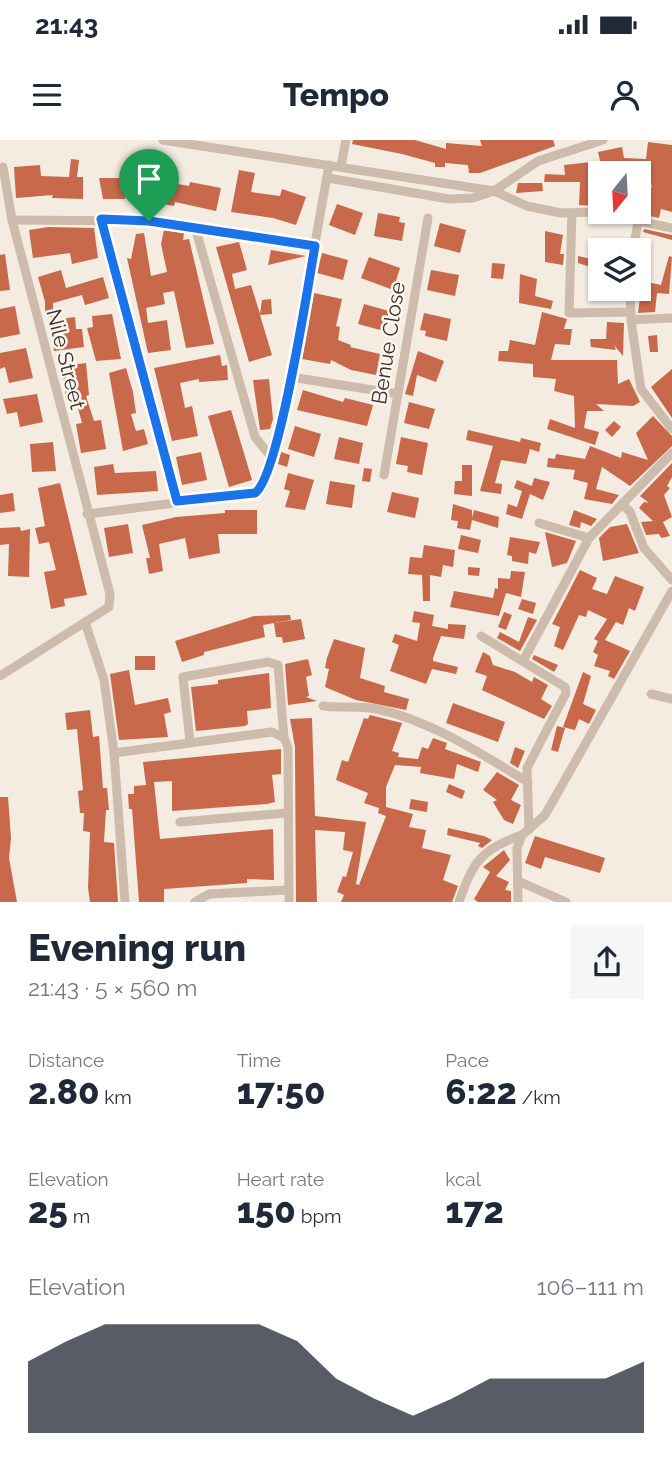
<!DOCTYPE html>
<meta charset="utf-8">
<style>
body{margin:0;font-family:Raleway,sans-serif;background:#f6f6f7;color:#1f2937;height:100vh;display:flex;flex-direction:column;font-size:26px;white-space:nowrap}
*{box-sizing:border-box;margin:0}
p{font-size:23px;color:#747a83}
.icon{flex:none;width:38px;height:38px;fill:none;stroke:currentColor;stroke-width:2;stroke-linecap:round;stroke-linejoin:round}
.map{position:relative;height:762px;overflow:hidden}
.side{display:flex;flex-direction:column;background:#fff;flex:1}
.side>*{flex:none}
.needle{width:46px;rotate:198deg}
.fabs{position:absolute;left:588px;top:21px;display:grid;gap:14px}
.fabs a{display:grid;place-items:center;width:63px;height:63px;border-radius:0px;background:#fff;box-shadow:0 2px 5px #0004;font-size:35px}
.pin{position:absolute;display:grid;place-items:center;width:60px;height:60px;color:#fff;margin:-72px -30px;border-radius:50% 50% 50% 0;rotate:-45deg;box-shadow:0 0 7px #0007}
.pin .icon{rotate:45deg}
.round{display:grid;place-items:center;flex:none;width:74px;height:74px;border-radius:0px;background:#f6f6f7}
.head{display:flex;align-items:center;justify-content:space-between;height:119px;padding:0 28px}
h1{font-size:38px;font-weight:800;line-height:52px}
.figures{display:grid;grid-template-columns:repeat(3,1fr);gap:10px;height:119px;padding:7px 28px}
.figures div{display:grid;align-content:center}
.figures b{font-size:35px;font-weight:800}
.figures small{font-size:19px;font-weight:400}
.figures p{font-size:19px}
.chart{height:196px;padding:14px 28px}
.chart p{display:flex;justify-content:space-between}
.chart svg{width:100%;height:126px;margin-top:7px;fill:#111827;opacity:.7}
.status{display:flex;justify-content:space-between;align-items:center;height:49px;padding:0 35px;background:#fff;direction:ltr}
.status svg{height:19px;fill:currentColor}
header{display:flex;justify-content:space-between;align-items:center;height:91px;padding:0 28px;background:#fff;font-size:32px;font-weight:800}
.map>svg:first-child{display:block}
.building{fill:#c8694b}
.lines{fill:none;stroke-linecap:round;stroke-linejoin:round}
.minor{stroke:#cdbbac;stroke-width:9}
.route-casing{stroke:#fff;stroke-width:14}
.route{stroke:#1a73e8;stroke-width:9}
.labels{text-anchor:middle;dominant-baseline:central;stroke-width:5;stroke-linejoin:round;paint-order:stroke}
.street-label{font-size:21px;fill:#3b302b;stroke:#fbf5ee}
</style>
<div class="status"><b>21:43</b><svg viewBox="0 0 49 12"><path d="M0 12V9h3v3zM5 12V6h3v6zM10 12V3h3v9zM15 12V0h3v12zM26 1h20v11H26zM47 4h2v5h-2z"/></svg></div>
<header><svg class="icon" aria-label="menu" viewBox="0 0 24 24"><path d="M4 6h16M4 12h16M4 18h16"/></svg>Tempo<svg class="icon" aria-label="person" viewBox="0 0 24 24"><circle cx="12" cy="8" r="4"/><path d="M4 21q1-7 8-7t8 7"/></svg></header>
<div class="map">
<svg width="672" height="762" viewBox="0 0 672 762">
<rect width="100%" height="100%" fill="#f4ebe1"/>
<g class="building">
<polygon points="353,0 415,0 446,9 446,3 482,6 480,0 553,0 555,6 480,33 469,33 468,25 445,23 445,27 435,27 435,23 402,14 352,4"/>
<polygon points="648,2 672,5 672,72 661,69 659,78 639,74 639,60 648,62 652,45 639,43 639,33 600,33 600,66 579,65 580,42 544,42 545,34 565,35 564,25 600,21 598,12 622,7 624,18 646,19"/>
<polygon points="71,19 79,20 77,37 83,37 83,59 52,58 53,55 16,58 14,27 40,25 41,36 69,37"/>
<polygon points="148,26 164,29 162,41 189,46 190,42 221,48 216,71 175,62 174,66 152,62 151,54 142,56"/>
<polygon points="239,30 255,33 251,52 280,56 282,49 306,57 296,85 273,78 231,72"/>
<polygon points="99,38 125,38 125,59 103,59"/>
<polygon points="518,43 542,43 543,51 516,53"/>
<polygon points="337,64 363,73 355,95 329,85"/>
<polygon points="378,73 400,77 399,82 405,83 402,101 374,96"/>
<polygon points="440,83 466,90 460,113 434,106"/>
<polygon points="48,87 94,88 98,118 72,124 70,113 33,118 29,90"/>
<polygon points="644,89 672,95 672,100 643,92"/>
<polygon points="164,90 184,93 183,100 189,99 214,204 186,208 174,151 163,153 165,164 146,168 148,183 167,180 171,210 148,213 127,118 131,119 136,94 144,93 151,136 167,132 161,104"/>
<polygon points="545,91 563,95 560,114 564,114 563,125 545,122"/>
<polygon points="239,102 247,130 232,134 235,149 251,145 260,174 262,160 271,159 272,174 260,175 272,215 249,222 216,107"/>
<polygon points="271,110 306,116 268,125"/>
<polygon points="322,113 348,120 343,140 317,133"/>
<polygon points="5,114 10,150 0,151 0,115"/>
<polygon points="578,116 600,121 600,130 578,123"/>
<polygon points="669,116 672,117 669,154 657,153 655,172 638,173 642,141 661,145"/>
<polygon points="369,117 400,128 393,150 361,138"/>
<polygon points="492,123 505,124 503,139 491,138"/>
<polygon points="61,130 66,148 103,137 109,158 85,165 82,155 53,163 53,177 45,176 45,162 38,137"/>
<polygon points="431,130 459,135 455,156 427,150"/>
<polygon points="520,134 537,139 535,156 553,161 551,169 519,163"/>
<polygon points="314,153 342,159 336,186 340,187 338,200 351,205 350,207 380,214 376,235 351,230 331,220 330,224 302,219"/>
<polygon points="364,164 389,171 384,191 358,184"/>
<polygon points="15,166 20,194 0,198 0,169"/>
<polygon points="542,172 567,179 564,189 572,189 570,205 555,204 551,220 617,220 618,244 629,239 640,262 633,266 596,264 604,271 587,271 584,288 599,292 595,305 547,289 550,279 575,288 574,256 554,251 556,239 533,237 533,224 498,221 499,211 508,211 510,200 535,205"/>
<polygon points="424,173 451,179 447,201 425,196 426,191 420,190"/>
<polygon points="112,174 121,219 96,221 87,188 93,187 92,176"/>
<polygon points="75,177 76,189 82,189 84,207 54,211 51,180"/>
<polygon points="607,182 624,183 623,216 614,205 616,210 591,207 590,199 606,199"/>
<polygon points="657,195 658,212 650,212 648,196"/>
<polygon points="26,208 33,238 9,243 5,227 0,229 0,213"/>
<polygon points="418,211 444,221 436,242 417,235 413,256 405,254"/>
<polygon points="220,215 222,226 227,225 228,240 199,242 199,239 180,243 185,268 192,266 198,296 172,301 154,228"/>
<polygon points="86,223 89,255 86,256 94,281 101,280 106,309 81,313 76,284 82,283 75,257 66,258 62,226"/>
<polygon points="126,228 133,252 136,273 131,274 136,291 144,289 148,304 123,311 109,233"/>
<polygon points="672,229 672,278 651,247"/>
<polygon points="269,239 273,279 270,289 260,290 253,240"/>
<polygon points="303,250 343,262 345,258 373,265 367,286 297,270"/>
<polygon points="37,254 43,282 20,287 17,272 7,274 3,259"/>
<polygon points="409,262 435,269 429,289 404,283"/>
<polygon points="231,270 252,340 229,347 208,276"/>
<polygon points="653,276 672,296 672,306 630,346 602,327 596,349 619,355 612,364 584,359 588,343 573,339 575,330 547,327 548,318 555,319 556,314 585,319 590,306 621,318 622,312 648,320 636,293"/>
<polygon points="614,281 621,287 612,297 605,290"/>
<polygon points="295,286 321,294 314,317 288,309"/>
<polygon points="468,290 520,302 521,298 541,303 539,312 530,309 526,324 501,320 495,343 502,344 501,354 480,351 493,306 466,300"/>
<polygon points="339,297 363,303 359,324 334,319"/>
<polygon points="401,297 428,303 422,335 407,332 408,326 396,324"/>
<polygon points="53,302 56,331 32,332 30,304"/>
<polygon points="201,312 207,340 182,345 176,317"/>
<polygon points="281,312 290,315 287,327 278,324"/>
<polygon points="672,323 672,337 667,346 670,348 664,355 672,377 663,382 670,396 661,398 659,394 646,395 641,382 653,381 639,368 644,362 649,363 640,356"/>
<polygon points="113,324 115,333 156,331 158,351 97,355 94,327"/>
<polygon points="462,325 472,325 472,356 454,354 455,341 462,341"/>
<polygon points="364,328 372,329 370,342 362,341"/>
<polygon points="288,333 314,340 305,370 285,367 290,351 284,349"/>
<polygon points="534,338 550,342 543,360 530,354 522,379 506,374 508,364 517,367 522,351 514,348 517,340 532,346"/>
<polygon points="330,341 355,345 352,368 326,364"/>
<polygon points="60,343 87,455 64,459 65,466 51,469 44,432 56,430 49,402 39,404 35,388 45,386 38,348"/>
<polygon points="392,352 419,358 415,378 387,372"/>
<polygon points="13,353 15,371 0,373 0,355"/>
<polygon points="453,364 472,370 472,378 474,370 499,377 498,388 472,380 470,390 457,388 458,381 451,380"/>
<polygon points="225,370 257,370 257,394 218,394 220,413 189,419 185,398 159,404 163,431 149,434 146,418 150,418 142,385 176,377 225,373"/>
<polygon points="574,370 597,379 591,386 581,382 580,388 569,385"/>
<polygon points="128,384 133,413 109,417 104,388"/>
<polygon points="627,384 639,413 603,421 599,398 610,387"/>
<polygon points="20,387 21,391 30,389 29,437 8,436 9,404 0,405 0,388"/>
<polygon points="545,392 576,401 567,423 552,427"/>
<polygon points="461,395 481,400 478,413 458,409"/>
<polygon points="510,397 540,402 536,414 529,412 528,424 512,421 512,416 507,415"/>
<polygon points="424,405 455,410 453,427 443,425 441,437 430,435 430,461 423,461 422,435 408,434 410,417 422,418"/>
<polygon points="468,427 480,428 479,436 468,435"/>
<polygon points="580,430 597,438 592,449 607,454 615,436 644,447 635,471 629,468 623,485 616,482 605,500 630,511 614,539 608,536 610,531 594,526 598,515 593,512 598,501 594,499 607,479 588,470 586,477 579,475 563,510 554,506 560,487 552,484"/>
<polygon points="511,431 525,432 521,457 506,453 499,476 450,467 454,451 493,458 495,448 498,449 498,438 510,439"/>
<polygon points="522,459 536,463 533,474 518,469"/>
<polygon points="414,471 434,475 432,486 448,489 448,484 466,485 464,499 441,496 433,518 433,521 458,527 456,534 432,529 426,544 390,531 399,505 392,502 395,494 417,501 420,483 412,482"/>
<polygon points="504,472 512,475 506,490 498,487"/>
<polygon points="290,475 291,480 263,485 265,497 204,512 204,515 182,522 175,501 254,476"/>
<polygon points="528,477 537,480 520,511 497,498 500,492 519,502"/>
<polygon points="301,479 305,499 283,503 282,497 276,497 274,483"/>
<polygon points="334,499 365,508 360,538 385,546 384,552 409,559 406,570 356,560 325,547 329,529 325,528 327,518"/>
<polygon points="483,512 490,516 493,525 515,532 532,542 534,537 548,545 541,559 552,566 544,579 482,550 487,536 475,532"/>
<polygon points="534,515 558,525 554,532 532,519"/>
<rect x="135" y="516" width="20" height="14"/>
<polygon points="308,519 312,535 306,537 309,556 306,557 317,561 288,565 285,524"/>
<polygon points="129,530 135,565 168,558 171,572 164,574 168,597 119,600 110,534"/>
<polygon points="583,532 591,536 583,564 596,570 589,584 579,579 575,590 563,587"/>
<polygon points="269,533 271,568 247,571 248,584 245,586 196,591 191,547 218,544 218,540"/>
<polygon points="453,563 505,582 498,602 446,583"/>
<polygon points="90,570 93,597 99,596 103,648 107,648 109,670 106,670 104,702 114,703 118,762 90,762 88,748 90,692 83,691 84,673 80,673 78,651 83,650 77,589 67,590 65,573"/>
<polygon points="370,575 402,583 392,611 399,613 398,617 418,619 422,607 428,609 433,598 447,603 445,609 481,622 478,632 457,624 454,639 420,633 421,627 395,625 386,647 386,667 413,674 409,687 426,690 422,708 451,715 443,740 458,746 452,762 341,762 344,755 337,752 343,736 346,737 353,712 343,710 345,692 315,690 317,762 296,762 295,607 290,579 312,578 315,676 366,682 356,744 359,745 386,676 378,673 379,668 364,663 368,653 336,640 342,620 348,622 364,578 368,579"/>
<polygon points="557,586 565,588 558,612 551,610"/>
<polygon points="515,607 525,611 518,628 510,623"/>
<polygon points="281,609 281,634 272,635 275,662 267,664 172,671 172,641 154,642 160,699 273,689 274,740 247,739 247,743 164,749 164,762 139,762 132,669 129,669 128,654 134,654 134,646 146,645 143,622"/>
<polygon points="497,632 519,645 511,660 521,665 513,684 504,680 493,662 497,660 483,650"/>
<polygon points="449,644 465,651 462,659 446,652"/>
<polygon points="0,657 8,657 11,698 9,718 17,762 0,762"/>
<polygon points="411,659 428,662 427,672 409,669"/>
<polygon points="448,688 484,696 492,700 482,708 478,706 480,703 447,695"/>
<polygon points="535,696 605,718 600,733 545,717 541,729 525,723"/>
<polygon points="504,710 510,720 496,736 509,742 505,750 511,751 511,762 478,762 474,759 490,732 483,727"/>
</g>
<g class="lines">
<g class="minor">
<polyline points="163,0 494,51 538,21 603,0"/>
<polyline points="341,26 346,0"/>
<polyline points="328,38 449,59 473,58 494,51 527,66 561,73 596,72 672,88"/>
<polyline points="572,73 569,173 631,172"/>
<polyline points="101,79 177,361"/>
<polyline points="12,80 149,81 315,106"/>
<polyline points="195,87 255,297 272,318"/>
<polyline points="633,110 638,82"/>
<polyline points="630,149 631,180 641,249 672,289"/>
<polyline points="631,180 672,178"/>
<polyline points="291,237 398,254"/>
<polyline points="384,335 428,78"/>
<polyline points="622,364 630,372 644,408 672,440"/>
<polyline points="87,374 255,353 262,349 291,237 329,25"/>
<polyline points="539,383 589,398"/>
<polyline points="85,482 104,540 114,613 125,762"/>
<polyline points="481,496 565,547 566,553 527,628 529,690"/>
<polyline points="523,521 589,398 672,313"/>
<polyline points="0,536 109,467 110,454 12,80 3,27"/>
<polyline points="651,554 672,559"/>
<path d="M323 566C341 568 360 566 377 569 432 581 481 614 528 642"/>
<polyline points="190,602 183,537 268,522 278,525 284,598 288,607 289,762"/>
<polyline points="114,613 272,592 284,598"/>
<polyline points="180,682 287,673"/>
<polyline points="518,741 566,762"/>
<polyline points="195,762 209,754 288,750"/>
<path d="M459 762C473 722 481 709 522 695"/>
<polyline points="518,762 517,708 522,695 545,675 672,451"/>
</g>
</g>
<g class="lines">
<g class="route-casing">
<path id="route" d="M101 79 149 81 315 106C308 145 279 337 255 353L177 361Z"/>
</g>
<use href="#route" class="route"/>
</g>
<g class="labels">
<g class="street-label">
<text transform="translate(388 203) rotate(-81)">Benue Close</text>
<text transform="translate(66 219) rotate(76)">Nile Street</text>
</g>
</g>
</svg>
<div class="fabs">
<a><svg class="needle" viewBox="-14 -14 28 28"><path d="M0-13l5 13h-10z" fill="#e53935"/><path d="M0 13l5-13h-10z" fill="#747a83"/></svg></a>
<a><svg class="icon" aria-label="layers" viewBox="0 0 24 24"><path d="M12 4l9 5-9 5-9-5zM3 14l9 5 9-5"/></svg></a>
</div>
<div class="pin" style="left:149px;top:81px;background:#1e9e55"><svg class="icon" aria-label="arrive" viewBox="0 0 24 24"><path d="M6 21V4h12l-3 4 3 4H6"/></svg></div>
</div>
<section class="side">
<div class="head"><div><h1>Evening run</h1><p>21:43 · 5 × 560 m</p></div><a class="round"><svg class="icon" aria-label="share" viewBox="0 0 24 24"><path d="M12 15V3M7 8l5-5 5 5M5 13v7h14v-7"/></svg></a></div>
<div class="figures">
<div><p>Distance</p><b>2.80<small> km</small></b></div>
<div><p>Time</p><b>17:50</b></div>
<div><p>Pace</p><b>6:22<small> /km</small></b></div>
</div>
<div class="figures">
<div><p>Elevation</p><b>25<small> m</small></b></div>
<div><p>Heart rate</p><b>150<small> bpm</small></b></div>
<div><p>kcal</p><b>172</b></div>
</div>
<div class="chart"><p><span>Elevation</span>106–111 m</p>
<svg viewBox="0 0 160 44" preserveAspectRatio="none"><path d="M0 44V19L10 12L20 6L30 6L40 6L50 6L60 6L70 12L80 25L90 32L100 38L110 32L120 25L130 25L140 25L150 25L160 19V44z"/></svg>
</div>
</section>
